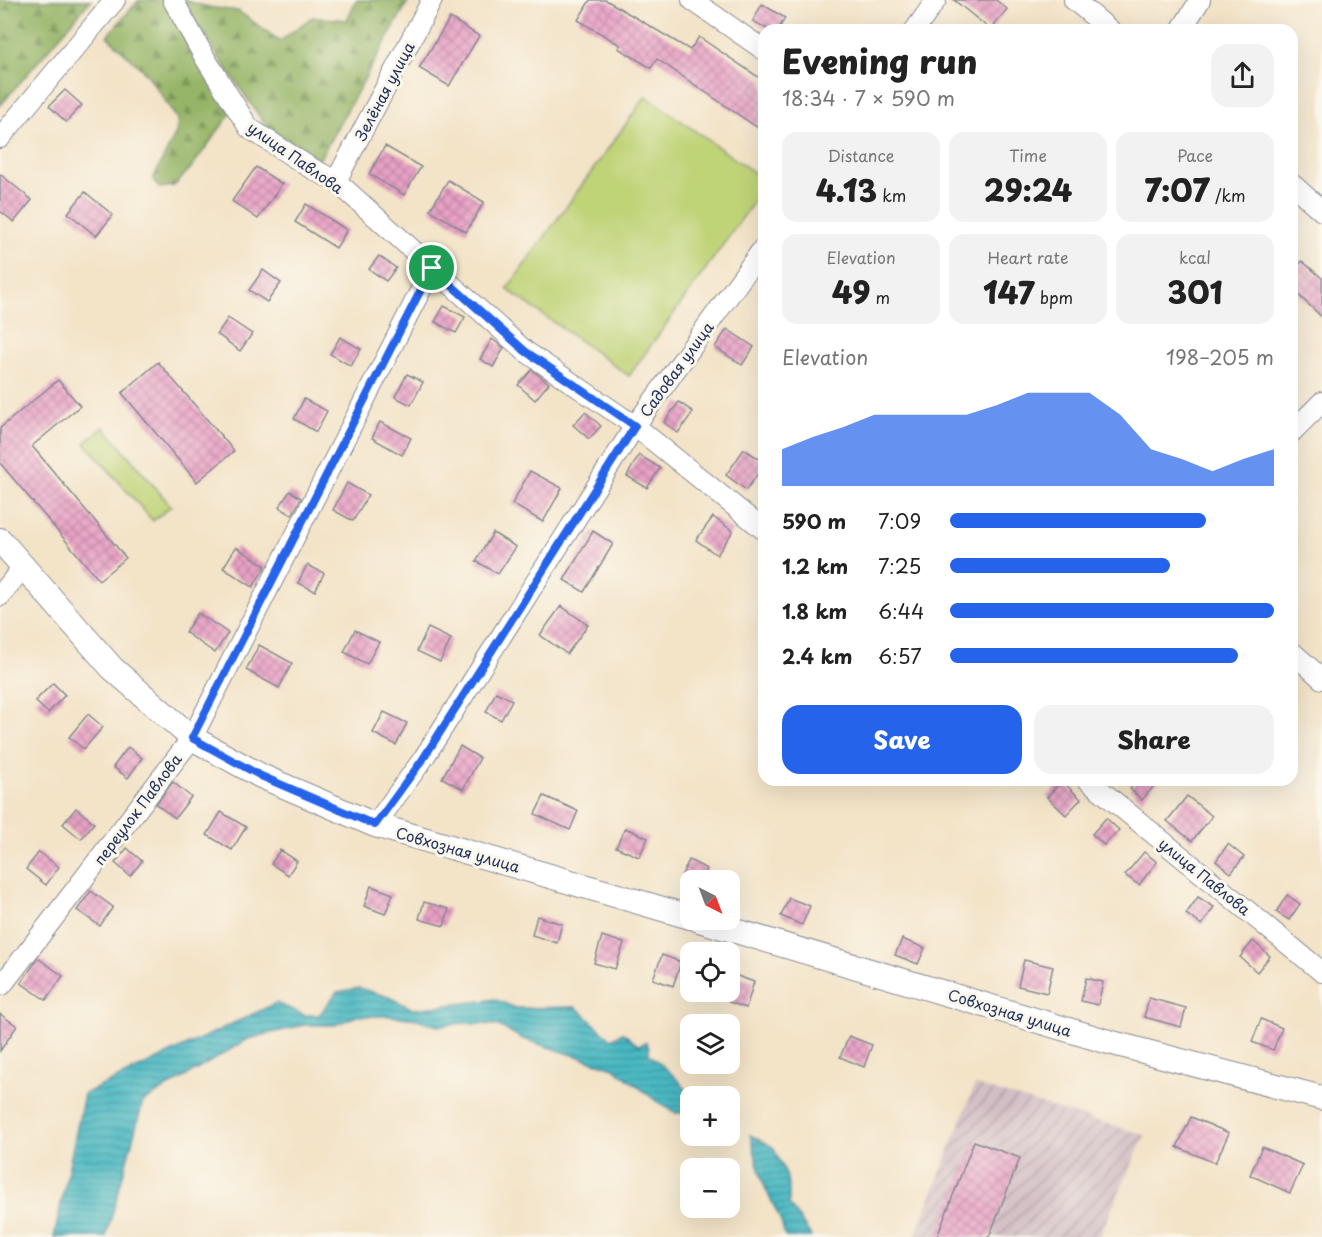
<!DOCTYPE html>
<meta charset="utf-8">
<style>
body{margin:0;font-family:"Playpen Sans",sans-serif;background:#f2f2f2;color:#222;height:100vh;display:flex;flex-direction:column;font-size:22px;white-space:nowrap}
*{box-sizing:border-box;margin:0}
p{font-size:20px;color:#767676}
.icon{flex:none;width:33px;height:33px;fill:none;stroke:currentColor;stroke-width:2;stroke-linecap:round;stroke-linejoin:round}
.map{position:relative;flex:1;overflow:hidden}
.side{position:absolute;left:758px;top:24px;width:540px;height:762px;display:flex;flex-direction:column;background:#fff;border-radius:18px;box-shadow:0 6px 24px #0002}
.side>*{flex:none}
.needle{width:39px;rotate:138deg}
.controls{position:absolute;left:680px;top:870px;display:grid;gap:12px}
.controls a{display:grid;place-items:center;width:60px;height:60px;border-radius:12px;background:#fff;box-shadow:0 6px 24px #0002;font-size:30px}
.pin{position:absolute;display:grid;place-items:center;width:51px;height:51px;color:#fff;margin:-26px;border:3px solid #fff;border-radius:50%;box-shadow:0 2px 6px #0007}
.round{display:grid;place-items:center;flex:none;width:63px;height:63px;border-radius:18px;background:#f2f2f2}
.head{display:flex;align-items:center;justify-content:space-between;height:102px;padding:0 24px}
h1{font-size:33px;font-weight:800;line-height:45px}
.figures{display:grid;grid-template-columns:repeat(3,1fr);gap:9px;height:102px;padding:6px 24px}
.figures div{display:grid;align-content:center;border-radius:15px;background:#f2f2f2;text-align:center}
.figures b{font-size:30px;font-weight:800}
.figures small{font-size:16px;font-weight:400}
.figures p{font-size:16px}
.chart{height:168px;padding:12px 24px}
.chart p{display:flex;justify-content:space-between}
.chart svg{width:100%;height:108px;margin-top:6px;fill:#2563eb;opacity:.7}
.button{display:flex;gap:12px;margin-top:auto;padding:12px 24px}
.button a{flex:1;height:69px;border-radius:18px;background:#2563eb;color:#fff;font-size:24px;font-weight:800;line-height:69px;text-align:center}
.button a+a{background:#f2f2f2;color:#222}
ul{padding:0 24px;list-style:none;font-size:20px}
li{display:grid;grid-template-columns:96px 72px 1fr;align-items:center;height:45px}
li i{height:15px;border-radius:8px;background:#2563eb}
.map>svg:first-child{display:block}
.industrial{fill:url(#industrial-furrows)}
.forest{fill:url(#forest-firs);stroke:#597263;stroke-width:1.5}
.park{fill:#bfd377;stroke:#6d816a;stroke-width:1.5}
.water{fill:url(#water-rules);stroke:#327490;stroke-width:1.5}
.building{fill:url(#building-cross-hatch)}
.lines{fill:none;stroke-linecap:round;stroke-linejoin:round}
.minor-casing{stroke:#878992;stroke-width:22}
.tertiary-casing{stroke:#878992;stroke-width:26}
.minor{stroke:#fff;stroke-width:20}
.tertiary{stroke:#fff;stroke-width:24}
.route-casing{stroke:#fff;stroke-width:12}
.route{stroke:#2563eb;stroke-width:8}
.labels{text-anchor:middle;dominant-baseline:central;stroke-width:6;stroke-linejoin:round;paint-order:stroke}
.street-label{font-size:15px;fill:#1b2f5e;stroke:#fbf7ec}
</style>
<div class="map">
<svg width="1322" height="1237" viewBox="0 0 1322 1237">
<defs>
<pattern id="industrial-furrows" width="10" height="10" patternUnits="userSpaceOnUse" patternTransform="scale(1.5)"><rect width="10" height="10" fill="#d2bec4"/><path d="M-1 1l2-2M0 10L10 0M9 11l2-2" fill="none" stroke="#aa9ba2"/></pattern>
<pattern id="forest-firs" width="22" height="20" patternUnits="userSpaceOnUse" patternTransform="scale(1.5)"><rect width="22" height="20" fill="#97b568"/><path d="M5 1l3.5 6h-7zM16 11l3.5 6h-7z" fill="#7a9459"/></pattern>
<pattern id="water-rules" width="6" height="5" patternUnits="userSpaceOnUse" patternTransform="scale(1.5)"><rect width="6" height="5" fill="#49b8c1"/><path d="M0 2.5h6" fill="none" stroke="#3c96a0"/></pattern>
<pattern id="building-cross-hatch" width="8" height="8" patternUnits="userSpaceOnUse" patternTransform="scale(1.5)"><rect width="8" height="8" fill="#e9a1c5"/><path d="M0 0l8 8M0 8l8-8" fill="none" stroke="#bc84a3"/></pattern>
</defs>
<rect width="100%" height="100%" fill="#fbf7ec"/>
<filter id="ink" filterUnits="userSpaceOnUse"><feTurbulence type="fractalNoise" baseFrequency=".0167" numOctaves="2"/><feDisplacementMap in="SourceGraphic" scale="12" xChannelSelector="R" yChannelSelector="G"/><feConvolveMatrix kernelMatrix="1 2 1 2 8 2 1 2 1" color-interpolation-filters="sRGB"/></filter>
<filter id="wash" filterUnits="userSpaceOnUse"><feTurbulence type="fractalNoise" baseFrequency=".008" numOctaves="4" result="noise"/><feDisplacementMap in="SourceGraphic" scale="24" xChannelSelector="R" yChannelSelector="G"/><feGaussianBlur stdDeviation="1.35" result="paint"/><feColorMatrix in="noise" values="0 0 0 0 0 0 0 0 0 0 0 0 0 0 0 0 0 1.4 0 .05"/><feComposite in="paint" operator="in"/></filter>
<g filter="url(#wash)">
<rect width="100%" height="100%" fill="#f3e3c7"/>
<polygon class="industrial" points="975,1085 1145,1135 1099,1237 915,1237"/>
<g class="forest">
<polygon points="0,0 91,0 0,106"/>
<polygon points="139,0 163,0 196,61 231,113 191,168 174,186 159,188 153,179 176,133 178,120 147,74 107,36"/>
<polygon points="183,0 208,7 238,11 280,41 312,17 347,20 356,0 409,0 319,160 269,130 212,48"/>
</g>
<g class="park">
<polygon points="646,96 763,179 763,189 629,376 507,289"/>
<polygon points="104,427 171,506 153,521 85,443"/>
</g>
<g class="water">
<path d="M359 988 389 997 413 1009 483 1001 494 999 516 1008 576 1007 611 1039 623 1033 638 1045 646 1042 649 1048V1054C660 1064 686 1083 690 1098 691 1103 690 1108 690 1113H676L656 1101 614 1068 523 1039 497 1025 463 1023 437 1026 417 1019 389 1016H357L335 1025H304L248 1039 143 1102 106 1237H54L84 1094 276 1003 305 1015H319L337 992Z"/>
<path d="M750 1135 773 1147 786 1174 789 1189V1204L810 1234 811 1237H785C782 1216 769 1200 762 1180 757 1165 755 1150 750 1135Z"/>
</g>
<g id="blocks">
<g class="building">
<polygon points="590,0 606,0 690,50 699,37 764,81 764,132 657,59 651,68 618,48 620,45 578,20"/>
<polygon points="954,0 996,0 1007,9 991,30"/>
<polygon points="762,4 785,18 778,30 769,30 753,21"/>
<polygon points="450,18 479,36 449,86 419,68"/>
<polygon points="65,90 82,105 66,122 49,106"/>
<polygon points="385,146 421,167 404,195 369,174"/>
<polygon points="256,167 282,184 258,219 232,201"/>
<polygon points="0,174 32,200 14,222 0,211"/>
<polygon points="448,180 484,202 466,232 430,210"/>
<polygon points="85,192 113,215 96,236 68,213"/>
<polygon points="306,204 347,230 336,248 295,222"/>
<polygon points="379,256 396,268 386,281 369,269"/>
<polygon points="1302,261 1322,278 1322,317 1292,289 1292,273"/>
<polygon points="263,270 281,283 267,302 249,290"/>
<polygon points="444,306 465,317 456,333 435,322"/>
<polygon points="228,318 252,334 240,351 217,334"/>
<polygon points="727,329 754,347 742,365 715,347"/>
<polygon points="340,337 361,349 351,366 330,354"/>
<polygon points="492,339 504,348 493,367 480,359"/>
<polygon points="158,362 234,451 197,482 122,393"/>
<polygon points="532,370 549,383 535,400 518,385"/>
<polygon points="407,374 423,382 411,405 395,397"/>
<polygon points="58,380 80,406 32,446 126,558 99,580 0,463 0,428"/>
<polygon points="304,399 327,411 316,432 294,419"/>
<polygon points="679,402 693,412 678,433 664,422"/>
<polygon points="585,412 601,426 589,439 573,425"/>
<polygon points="380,422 411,438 402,455 372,438"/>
<polygon points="744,449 764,462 764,466 746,490 726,475"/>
<polygon points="639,455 660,468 647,488 627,476"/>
<polygon points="530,471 562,488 543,522 512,504"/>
<polygon points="347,483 368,495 353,521 333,510"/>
<polygon points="290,491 301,498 292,515 279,507"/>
<polygon points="713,517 733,531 717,555 696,540"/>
<polygon points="593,531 613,544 584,592 564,580"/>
<polygon points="493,533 516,547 498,574 476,561"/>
<polygon points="236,547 266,566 253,587 223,568"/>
<polygon points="307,565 324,573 315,591 298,583"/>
<polygon points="561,606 588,625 567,654 540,635"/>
<polygon points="198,613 228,633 215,653 185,632"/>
<polygon points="428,628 451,639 440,662 417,651"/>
<polygon points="355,630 379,642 367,664 344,652"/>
<polygon points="259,645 292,663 279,688 246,670"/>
<polygon points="53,683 65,695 48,713 35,701"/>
<polygon points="496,692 512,700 501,720 486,712"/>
<polygon points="384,712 407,723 396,745 373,733"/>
<polygon points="88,714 103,727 84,749 69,737"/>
<polygon points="460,746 480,758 463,789 442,778"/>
<polygon points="128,747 142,758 128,778 113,767"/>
<polygon points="1138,780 1159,780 1142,800 1130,789"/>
<polygon points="1062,781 1081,799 1066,815 1047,797"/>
<polygon points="173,782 191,797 175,818 156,804"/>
<polygon points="544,796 578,811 570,830 535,814"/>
<polygon points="1187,796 1212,816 1192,841 1167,821"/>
<polygon points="76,808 94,823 81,839 63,824"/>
<polygon points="221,812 246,827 232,850 207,835"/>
<polygon points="1106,818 1119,830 1104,845 1092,834"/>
<polygon points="625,828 648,838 639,857 616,847"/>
<polygon points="1228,844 1244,857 1231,873 1216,861"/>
<polygon points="127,848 142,861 130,876 115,863"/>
<polygon points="280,850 297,861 288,875 271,864"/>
<polygon points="39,852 59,867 46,885 26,869"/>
<polygon points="1144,852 1157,862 1139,885 1125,875"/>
<polygon points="689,860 707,869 702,880 693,880 682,875"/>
<polygon points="371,886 393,894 385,914 364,906"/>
<polygon points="91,891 113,907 100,926 77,910"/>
<polygon points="1287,895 1300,904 1289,920 1276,912"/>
<polygon points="1198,897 1214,907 1202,925 1186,914"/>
<polygon points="789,898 810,906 802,925 781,916"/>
<polygon points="424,902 449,909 444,926 419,919"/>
<polygon points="537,916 562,924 557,943 532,935"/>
<polygon points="602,936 624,943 615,969 594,963"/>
<polygon points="902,939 925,948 918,964 895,955"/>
<polygon points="1253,941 1270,956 1257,972 1240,957"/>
<polygon points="662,955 681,962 673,986 653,979"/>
<polygon points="38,958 63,976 46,1000 21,983"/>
<polygon points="1024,960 1053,967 1047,993 1018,986"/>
<polygon points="729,973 754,982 746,1008 729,1002"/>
<polygon points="1086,978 1103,982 1098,1005 1081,1001"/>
<polygon points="1149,998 1186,1008 1181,1027 1144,1017"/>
<polygon points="0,1014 17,1026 0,1051"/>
<polygon points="1261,1019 1282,1028 1273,1050 1252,1042"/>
<polygon points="849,1036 872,1045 864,1067 840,1057"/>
<polygon points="1191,1117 1229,1133 1215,1163 1177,1147"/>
<polygon points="974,1141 1020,1158 989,1237 937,1237"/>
<polygon points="1262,1147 1303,1165 1290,1193 1250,1175"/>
</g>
</g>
</g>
<g filter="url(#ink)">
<use href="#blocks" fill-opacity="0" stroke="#878992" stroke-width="1.5"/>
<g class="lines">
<g class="minor-casing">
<g id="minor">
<polyline points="173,0 205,58 249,128 309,167 336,181 525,351 635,426 764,530"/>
<polyline points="692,0 764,50"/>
<polyline points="1074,0 1110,30"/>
<polyline points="915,30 936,0"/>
<polyline points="1181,30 1200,0"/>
<polyline points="0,138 115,0"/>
<polyline points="336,181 432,0"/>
<polyline points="1292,184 1322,211"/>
<polyline points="1292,432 1322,402"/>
<polyline points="0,596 23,567"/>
<polyline points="1292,652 1322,679"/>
<polyline points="1088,780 1322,972"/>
<polyline points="375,825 423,759 635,426 764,247"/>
<polyline points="2,985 192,738 432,268"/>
</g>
</g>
<g class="tertiary-casing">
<g id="tertiary">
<polyline points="0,540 112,668 192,738 261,776 375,825 690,917"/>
<polyline points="699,920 1109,1042 1322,1098"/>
</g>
</g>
<use href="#minor" class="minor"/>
<use href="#tertiary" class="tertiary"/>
</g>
</g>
<g class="lines" filter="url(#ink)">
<g class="route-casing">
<polygon id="route" points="432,268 525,351 635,426 423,759 375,825 261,776 192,738"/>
</g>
<use href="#route" class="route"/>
</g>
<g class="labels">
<g class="street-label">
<text transform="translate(384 91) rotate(-62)">Зелёная улица</text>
<text transform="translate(296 157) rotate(35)">улица Павлова</text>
<text transform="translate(676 369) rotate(-54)">Садовая улица</text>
<text transform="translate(137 809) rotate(-53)">переулок Павлова</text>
<text transform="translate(458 849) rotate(16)">Совхозная улица</text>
<text transform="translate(1205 876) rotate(39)">улица Павлова</text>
<text transform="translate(1010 1012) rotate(17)">Совхозная улица</text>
</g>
</g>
</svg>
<div class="controls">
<a><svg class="needle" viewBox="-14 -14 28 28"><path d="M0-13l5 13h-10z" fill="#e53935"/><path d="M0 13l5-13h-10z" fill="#767676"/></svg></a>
<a><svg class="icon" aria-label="locate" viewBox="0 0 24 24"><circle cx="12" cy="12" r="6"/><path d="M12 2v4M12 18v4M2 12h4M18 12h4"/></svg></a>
<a><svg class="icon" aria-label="layers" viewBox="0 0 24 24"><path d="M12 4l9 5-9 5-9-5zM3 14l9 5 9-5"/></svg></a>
<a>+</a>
<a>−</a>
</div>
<div class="pin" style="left:432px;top:268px;background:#1e9e55"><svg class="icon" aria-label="arrive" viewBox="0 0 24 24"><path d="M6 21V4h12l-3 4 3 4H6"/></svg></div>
<section class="side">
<div class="head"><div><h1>Evening run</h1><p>18:34 · 7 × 590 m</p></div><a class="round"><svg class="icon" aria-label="share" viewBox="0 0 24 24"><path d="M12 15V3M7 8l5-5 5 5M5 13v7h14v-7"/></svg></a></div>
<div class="figures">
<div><p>Distance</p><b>4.13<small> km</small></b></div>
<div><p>Time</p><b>29:24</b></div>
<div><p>Pace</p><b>7:07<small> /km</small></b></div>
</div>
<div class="figures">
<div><p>Elevation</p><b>49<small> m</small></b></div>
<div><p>Heart rate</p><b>147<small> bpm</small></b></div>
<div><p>kcal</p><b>301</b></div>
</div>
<div class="chart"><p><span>Elevation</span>198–205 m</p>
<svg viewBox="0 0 160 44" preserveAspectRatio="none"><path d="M0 44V29L10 24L20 20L30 15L40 15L50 15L60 15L70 11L80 6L90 6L100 6L110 15L120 29L130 33L140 38L150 33L160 29V44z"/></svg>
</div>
<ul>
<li><b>590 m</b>7:09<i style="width:79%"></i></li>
<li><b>1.2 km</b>7:25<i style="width:68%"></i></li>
<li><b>1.8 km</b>6:44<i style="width:100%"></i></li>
<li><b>2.4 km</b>6:57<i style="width:89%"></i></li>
</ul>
<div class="button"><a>Save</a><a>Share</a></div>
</section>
</div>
